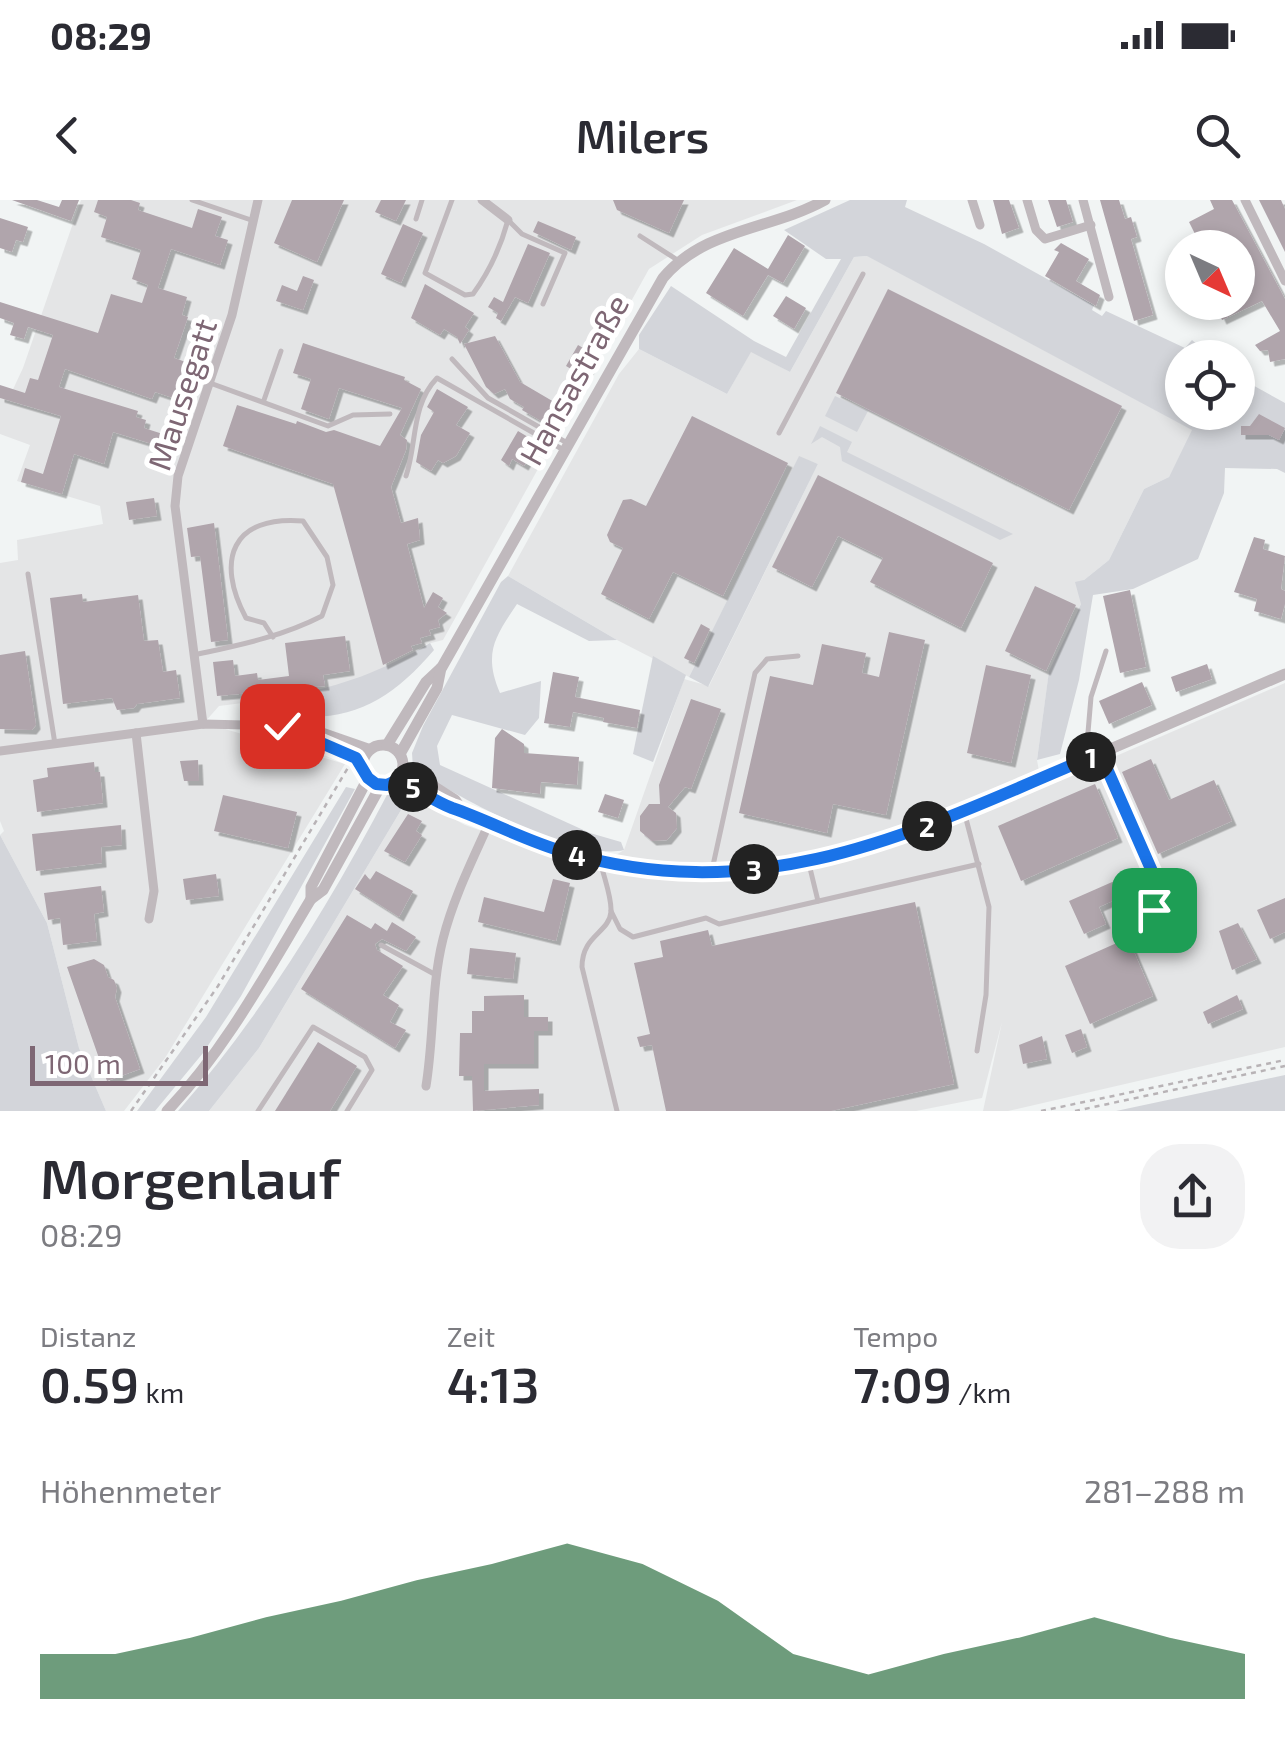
<!DOCTYPE html>
<html lang="de">
<meta charset="utf-8">
<style>
body{margin:0;font-family:"Exo 2",sans-serif;background:#f2f2f3;color:#2b2b33;height:100vh;display:flex;flex-direction:column;font-size:38px;white-space:nowrap}
*{box-sizing:border-box;margin:0}
p{font-size:32px;color:#7c7c81}
.icon{flex:none;width:55px;height:55px;fill:none;stroke:currentColor;stroke-width:2;stroke-linecap:round;stroke-linejoin:round}
.map{position:relative;height:911px;overflow:hidden}
.side{display:flex;flex-direction:column;background:#fff;flex:1}
.side>*{flex:none}
.needle{width:65px;rotate:136deg}
.fabs{position:absolute;left:1165px;top:30px;display:grid;gap:20px}
.fabs a{display:grid;place-items:center;width:90px;height:90px;border-radius:50%;background:#fff;box-shadow:0 5px 15px #0003;font-size:50px}
.scale{position:absolute;left:30px;bottom:25px;width:178px;box-sizing:border-box;padding-left:10px;border:5px solid #7e6774;border-top:0;font-size:28px;line-height:35px;white-space:nowrap;color:#7e6774;-webkit-text-stroke:8px #fff;paint-order:stroke}
.pin{position:absolute;display:grid;place-items:center;width:85px;height:85px;color:#fff;margin:-42px;border-radius:20px;box-shadow:0 5px 15px #0006}
.km{position:absolute;width:50px;height:50px;margin:-25px;border-radius:50%;background:#222;color:#fff;font-size:28px;line-height:50px;text-align:center}
.round{display:grid;place-items:center;flex:none;width:105px;height:105px;border-radius:40px;background:#f2f2f3}
.headline{display:flex;align-items:center;justify-content:space-between;height:170px;padding:0 40px}
h1{font-size:55px;font-weight:600;line-height:75px}
.metrics{display:grid;grid-template-columns:repeat(3,1fr);gap:15px;height:170px;padding:10px 40px}
.metrics div{display:grid;align-content:center}
.metrics b{font-size:50px;font-weight:600}
.metrics small{font-size:28px;font-weight:400}
.metrics p{font-size:28px}
.chart{height:280px;padding:20px 40px}
.chart p{display:flex;justify-content:space-between}
.chart svg{width:100%;height:180px;margin-top:10px;fill:#327345;opacity:.7}
.status{display:flex;justify-content:space-between;align-items:center;height:70px;padding:0 50px;background:#fff;direction:ltr}
.status svg{height:28px;fill:currentColor}
header{display:flex;justify-content:space-between;align-items:center;height:130px;padding:0 40px;background:#fff;font-size:45px;font-weight:600}
.map>svg:first-child{display:block}
.built{fill:#e4e5e6}
.green{fill:#d3d5da}
.building{fill:#b0a5ac;filter:url(#shadow)}
.lines{fill:none;stroke-linecap:round;stroke-linejoin:round}
.path{stroke:#b8b3b6;stroke-width:2.5;stroke-dasharray:5 5;stroke-linecap:butt}
.service{stroke:#c0b9bd;stroke-width:5}
.minor{stroke:#c0b9bd;stroke-width:9}
.tertiary{stroke:#c0b9bd;stroke-width:11}
.route-casing{stroke:#fff;stroke-width:20}
.route{stroke:#1a73e8;stroke-width:12}
.labels{text-anchor:middle;dominant-baseline:central;stroke-width:10;stroke-linejoin:round;paint-order:stroke}
.street-label{font-size:32px;fill:#7e6774;stroke:#fff}
</style>
<div class="status"><b>08:29</b><svg viewBox="0 0 49 12"><path d="M0 12V9h3v3zM5 12V6h3v6zM10 12V3h3v9zM15 12V0h3v12zM26 1h20v11H26zM47 4h2v5h-2z"/></svg></div>
<header><svg class="icon" aria-label="back" viewBox="0 0 24 24"><path d="M15 5l-7 7 7 7"/></svg>Milers<svg class="icon" aria-label="search" viewBox="0 0 24 24"><circle cx="10" cy="10" r="6"/><path d="M15 15l6 6"/></svg></header>
<div class="map">
<svg width="1285" height="911" viewBox="0 0 1285 911">
<defs>
<filter id="shadow"><feDropShadow dx="4.5" dy="4.5" stdDeviation="0" flood-color="#0004"/></filter>
</defs>
<rect width="100%" height="100%" fill="#f1f4f4"/>
<g class="built">
<polygon points="81,0 797,0 702,35 649,69 443,440 427,444 393,465 344,484 288,497 219,506 204,523 345,564 165,858 124,911 106,911 79,848 47,723 0,635 4,631 0,621 0,363 18,360 17,340 103,324 100,306 17,281 30,245 0,234 0,198 8,200 23,168"/>
<polygon points="868,56 1193,230 1169,277 1144,289 1109,360 1084,380 1081,404 1049,472 1037,560 1042,588 1285,483 1285,847 1008,911 983,911 1002,822 982,898 916,911 209,911 259,848 410,595 465,625 592,670 624,650 684,479 709,486 818,264 799,257 689,477 617,440 508,376 619,174 639,149 727,194 751,151 790,172 854,57"/>
</g>
<g class="green">
<polygon points="850,0 907,0 905,7 984,44 1094,105 1092,110 1102,116 1106,111 1185,148 1192,140 1200,147 1200,157 1182,158 1182,212 1238,212 1238,177 1285,203 1285,273 1277,269 1225,268 1224,293 1198,359 1133,389 1093,395 1079,480 1060,554 1037,560 1049,471 1081,404 1075,382 1084,380 1109,360 1144,289 1169,277 1192,230 867,56 854,57 790,172 751,152 727,194 639,149 639,135 671,86 754,141 786,157 841,59 826,59 784,30"/>
<polygon points="835,196 868,211 857,232 825,216"/>
<polygon points="820,226 852,242 847,252 1013,334 1000,340 842,261 840,247 822,237 811,244"/>
<polygon points="799,256 818,264 708,487 689,477"/>
<path d="M508 376 617 440 589 441 517 404C495 437 483 453 500 493L541 481 539 518 525 535 452 515 437 546 440 565 590 633 621 642 624 650C576 662 455 596 413 568L412 553 423 526 501 382Z"/>
<path d="M430 443 434 450C392 499 352 524 286 515L288 497C346 484 378 473 430 443Z"/>
<polygon points="653,456 686,475 653,562 633,554"/>
<polygon points="346,587 355,589 241,796 203,853 155,911 137,911 206,817"/>
<path d="M398 589 410 595 259 848 209 911H178C262 815 329 705 388 593Z"/>
<polygon points="0,635 47,723 79,848 106,911 0,911"/>
<polygon points="1285,875 1285,911 1116,911"/>
</g>
<g class="building">
<polygon points="12,0 37,0 59,7 62,0 79,0 71,21"/>
<polygon points="98,0 131,0 140,3 138,10 192,28 198,9 222,17 215,36 228,40 220,65 171,49 158,88 187,97 182,115 188,117 174,158 195,165 190,180 181,177 173,198 155,192 152,199 65,169 59,187 138,211 136,217 146,220 144,228 166,235 162,247 113,232 104,264 74,254 62,294 21,282 25,268 43,274 61,216 0,198 0,185 25,193 30,178 38,180 53,135 28,127 24,139 10,135 14,123 0,118 0,102 98,133 111,94 142,103 148,85 132,79 141,50 101,37 107,17 94,12"/>
<polygon points="292,0 344,0 317,62 274,43"/>
<polygon points="381,0 406,0 396,21 375,12"/>
<polygon points="613,0 684,0 669,33 617,10"/>
<polygon points="993,0 1009,0 1019,28 1002,34"/>
<polygon points="1048,0 1066,0 1073,22 1057,27"/>
<polygon points="1100,0 1119,0 1125,19 1131,17 1137,37 1131,39 1153,115 1134,121"/>
<polygon points="1210,0 1232,0 1285,99 1285,159 1270,162 1268,150 1260,151 1255,145 1280,131 1262,101 1222,120 1214,102 1238,102 1238,88 1252,81 1246,70 1250,68 1239,48 1202,48 1189,22 1214,9"/>
<polygon points="1259,0 1281,0 1285,9 1285,52"/>
<polygon points="0,18 28,27 23,42 16,40 12,52 0,48"/>
<polygon points="538,21 576,37 571,50 533,32"/>
<polygon points="403,24 423,33 401,83 381,74"/>
<polygon points="788,35 805,46 783,83 768,75 743,116 706,93 734,48 768,69"/>
<polygon points="1061,43 1089,59 1076,81 1100,95 1096,106 1045,76 1059,52 1054,50"/>
<polygon points="528,44 550,53 528,103 515,97 501,121 496,118 498,113 488,107 494,97 503,102"/>
<polygon points="303,76 314,80 303,110 276,101 282,85 297,91"/>
<polygon points="425,84 474,113 465,127 469,130 460,144 457,137 444,129 440,135 411,118"/>
<polygon points="888,89 1122,206 1069,310 836,193"/>
<polygon points="786,96 806,108 794,129 773,116"/>
<polygon points="495,136 520,182 566,209 555,229 522,210 524,207 510,199 505,189 494,194 486,187 464,144"/>
<polygon points="303,143 405,177 404,180 421,189 400,235 407,240 406,250 391,287 401,323 418,318 420,340 407,344 424,408 433,392 443,398 438,407 447,413 438,420 440,427 429,430 431,435 420,438 422,443 411,446 413,450 383,465 333,284 223,246 237,205 296,224 297,221 326,232 334,230 380,246 402,208 339,188 329,219 301,209 311,179 293,173"/>
<polygon points="578,145 597,156 585,177 566,166"/>
<polygon points="437,189 468,207 456,225 470,233 456,256 443,263 438,260 431,271 416,262 421,235 434,212 427,207"/>
<polygon points="1259,214 1285,228 1279,240 1269,235 1241,235 1241,226 1250,226"/>
<polygon points="692,216 788,263 723,396 673,372 649,419 601,394 623,348 610,342 607,335 623,300 631,299 646,306"/>
<polygon points="518,231 538,243 524,266 512,259 509,266 501,260"/>
<polygon points="818,275 993,363 961,428 870,382 883,358 838,336 812,387 772,367"/>
<polygon points="154,298 157,316 129,320 126,302"/>
<polygon points="214,323 228,440 211,442 200,356 191,357 187,328"/>
<polygon points="1254,337 1265,340 1263,349 1285,356 1281,389 1285,391 1285,404 1281,419 1254,411 1257,399 1234,392"/>
<polygon points="1035,386 1076,405 1046,471 1005,451"/>
<polygon points="1130,390 1146,467 1120,473 1103,396"/>
<polygon points="82,394 83,402 138,395 144,441 158,440 163,472 176,470 180,498 137,504 134,508 117,510 112,498 63,504 50,398"/>
<polygon points="701,424 710,429 694,463 684,458"/>
<polygon points="889,432 925,440 886,615 833,604 827,633 739,613 770,476 813,485 822,444 866,453 862,473 879,477"/>
<polygon points="345,436 350,471 323,475 325,486 217,496 213,462 233,460 235,476 257,473 258,480 289,476 285,443"/>
<polygon points="25,451 36,525 32,530 0,529 0,455"/>
<polygon points="1207,464 1212,479 1176,492 1171,477"/>
<polygon points="986,465 1031,475 1011,563 967,553"/>
<polygon points="553,472 579,477 575,497 640,510 637,528 603,522 604,518 573,512 570,527 544,523"/>
<polygon points="1142,482 1152,505 1109,524 1099,501"/>
<polygon points="691,499 721,509 691,589 685,587 668,607 676,613 677,628 667,640 652,641 640,631 640,616 649,604 660,604 659,585"/>
<polygon points="502,529 524,544 524,553 579,557 577,585 541,582 540,594 492,588 495,538"/>
<polygon points="1151,559 1169,600 1214,580 1232,621 1158,654 1122,572"/>
<polygon points="198,560 199,581 184,581 180,561"/>
<polygon points="94,562 95,572 100,572 103,603 37,612 33,580 48,577 47,568"/>
<polygon points="1095,584 1118,638 1021,681 998,626"/>
<polygon points="605,594 624,600 618,618 598,612"/>
<polygon points="223,595 297,612 288,648 214,631"/>
<polygon points="408,614 422,621 416,631 422,635 405,662 384,651"/>
<polygon points="121,625 122,645 101,647 102,663 36,671 32,634"/>
<polygon points="376,671 413,691 399,717 355,689 365,674 370,680"/>
<polygon points="216,674 219,696 186,700 183,679"/>
<polygon points="553,679 570,683 556,741 478,722 484,697 544,712"/>
<polygon points="1119,679 1126,695 1099,707 1106,724 1084,734 1069,701"/>
<polygon points="101,686 104,712 94,714 97,741 63,745 60,718 48,720 44,693"/>
<polygon points="1285,698 1285,732 1270,739 1257,710"/>
<polygon points="915,702 954,884 831,911 666,911 652,845 640,847 637,837 650,834 634,763 663,757 660,741 708,730 712,746"/>
<polygon points="347,715 371,729 375,723 387,731 392,722 416,737 406,751 382,739 375,744 377,750 403,766 383,795 399,805 390,822 406,830 395,848 301,789"/>
<polygon points="1238,723 1257,759 1232,770 1219,731"/>
<polygon points="1128,738 1153,796 1090,824 1065,766"/>
<polygon points="470,748 516,753 513,779 467,774"/>
<polygon points="94,759 104,765 108,777 114,780 117,788 115,797 140,869 107,881 67,767"/>
<polygon points="524,795 524,817 548,817 548,831 534,831 534,864 484,864 484,891 539,889 539,905 473,911 472,876 459,876 460,833 472,833 472,811 484,811 484,796"/>
<polygon points="1237,795 1243,809 1208,824 1203,812"/>
<polygon points="1081,829 1087,847 1072,853 1065,835"/>
<polygon points="1042,836 1047,859 1023,864 1019,845"/>
<polygon points="318,842 357,866 330,911 275,911"/>
</g>
<g class="lines">
<g class="path">
<polyline points="131,911 218,786 349,566"/>
<polyline points="1041,911 1285,860"/>
<polyline points="1075,911 1285,866"/>
</g>
<g class="service">
<polyline points="192,0 254,21"/>
<path d="M452 0 425 73 465 95 473 94C489 72 501 46 508 20"/>
<polyline points="416,19 422,0"/>
<polyline points="508,20 522,34 565,53 543,104"/>
<polyline points="640,36 679,61"/>
<polyline points="452,159 488,198 569,244"/>
<polyline points="210,183 328,226 353,215 390,214"/>
<polyline points="264,200 281,151"/>
<polyline points="779,233 863,74"/>
<path d="M406 276C417 244 411 205 437 178L562 249"/>
<polyline points="28,374 55,544"/>
<path d="M194 455C239 445 281 437 322 416L333 385 327 357 303 321C232 315 215 360 246 418L264 423 273 437"/>
<polyline points="1086,556 1091,497 1106,451"/>
<polyline points="965,615 989,707 986,795 977,851"/>
<path d="M601 664C604 678 612 698 611 712 609 733 582 735 582 767L617 911"/>
<polyline points="809,664 818,701"/>
<polyline points="712,670 755,473 767,459 798,456"/>
<polyline points="611,711 620,729 633,737 706,718 719,724 979,664"/>
<polyline points="381,745 436,775"/>
<polyline points="258,911 313,827 365,857 372,870 347,911"/>
</g>
<g class="minor">
<polyline points="482,0 508,20"/>
<polyline points="972,0 980,25"/>
<polyline points="1027,0 1036,30 1045,39 1091,25"/>
<polyline points="1083,0 1109,97"/>
<polyline points="1245,0 1285,81"/>
<polyline points="203,524 175,306 178,276 232,115 258,0"/>
<polyline points="282,526 333,547 363,565"/>
<polyline points="0,551 136,533"/>
<polyline points="1100,553 1155,678 1154,710"/>
<polyline points="149,719 154,691 136,533 203,524 282,526 299,524 371,549"/>
<path d="M426 886C434 837 431 787 443 739 453 699 472 661 489 623"/>
</g>
<g class="tertiary">
<circle cx="383" cy="565" r="20"/>
<path d="M387 545 426 482 442 467 663 78C705 28 771 30 825 0"/>
<polyline points="400,554 437,488 441,468"/>
<polyline points="403,567 455,600 462,610"/>
<polyline points="397,579 451,608 530,640 600,661 661,671 712,673 781,667 849,654 964,612 1285,474"/>
<polyline points="311,699 311,687 368,578"/>
<path d="M167 911C226 849 267 772 311 699L323 690 381 585"/>
</g>
</g>
<g class="lines">
<g class="route-casing">
<path id="route" d="M282 526 356 558 368 578 376 584 387 585 397 580C416 587 433 601 452 608 490 621 526 641 565 652 766 711 921 629 1100 553L1155 678 1154 710"/>
</g>
<use href="#route" class="route"/>
</g>
<g class="labels">
<g class="street-label">
<text transform="translate(573 179) rotate(-61)">Hansastraße</text>
<text transform="translate(181 194) rotate(-72)">Mausegatt</text>
</g>
</g>
</svg>
<div class="fabs">
<a><svg class="needle" viewBox="-14 -14 28 28"><path d="M0-13l5 13h-10z" fill="#e53935"/><path d="M0 13l5-13h-10z" fill="#7c7c81"/></svg></a>
<a><svg class="icon" aria-label="locate" viewBox="0 0 24 24"><circle cx="12" cy="12" r="6"/><path d="M12 2v4M12 18v4M2 12h4M18 12h4"/></svg></a>
</div>
<div class="scale">100 m</div>
<div class="pin" style="left:1154px;top:710px;background:#1e9e55"><svg class="icon" aria-label="arrive" viewBox="0 0 24 24"><path d="M6 21V4h12l-3 4 3 4H6"/></svg></div>
<div class="pin" style="left:282px;top:526px;background:#d93025"><svg class="icon" aria-label="check" viewBox="0 0 24 24"><path d="M5 12l5 5 9-10"/></svg></div>
<b class="km" style="left:1091px;top:557px">1</b>
<b class="km" style="left:927px;top:626px">2</b>
<b class="km" style="left:754px;top:669px">3</b>
<b class="km" style="left:577px;top:655px">4</b>
<b class="km" style="left:413px;top:587px">5</b>
</div>
<section class="side">
<div class="headline"><div><h1>Morgenlauf</h1><p>08:29</p></div><a class="round"><svg class="icon" aria-label="share" viewBox="0 0 24 24"><path d="M12 15V3M7 8l5-5 5 5M5 13v7h14v-7"/></svg></a></div>
<div class="metrics">
<div><p>Distanz</p><b>0.59<small> km</small></b></div>
<div><p>Zeit</p><b>4:13</b></div>
<div><p>Tempo</p><b>7:09<small> /km</small></b></div>
</div>
<div class="chart"><p><span>Höhenmeter</span>281–288 m</p>
<svg viewBox="0 0 160 44" preserveAspectRatio="none"><path d="M0 44V33L10 33L20 29L30 24L40 20L50 15L60 11L70 6L80 11L90 20L100 33L110 38L120 33L130 29L140 24L150 29L160 33V44z"/></svg>
</div>
</section>
